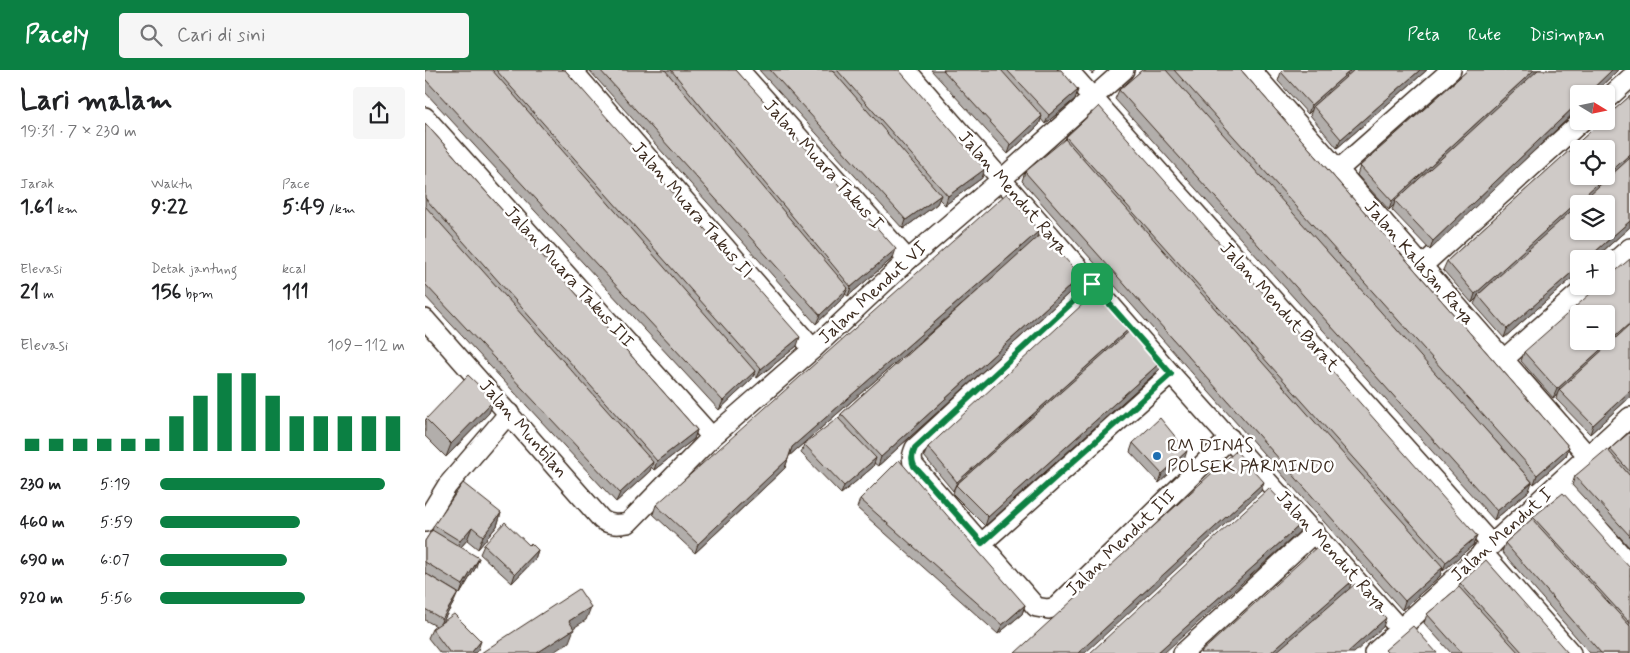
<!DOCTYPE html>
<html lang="id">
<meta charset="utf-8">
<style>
body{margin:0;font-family:Mynerve,sans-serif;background:#f6f6f6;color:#202124;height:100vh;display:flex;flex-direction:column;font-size:19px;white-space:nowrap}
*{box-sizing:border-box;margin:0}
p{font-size:16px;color:#757577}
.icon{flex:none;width:28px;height:28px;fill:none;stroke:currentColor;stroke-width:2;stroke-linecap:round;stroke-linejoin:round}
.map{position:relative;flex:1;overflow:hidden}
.panel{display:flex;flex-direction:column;background:#fff;width:425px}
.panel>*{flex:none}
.needle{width:32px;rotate:100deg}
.buttons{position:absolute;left:1145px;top:15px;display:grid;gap:10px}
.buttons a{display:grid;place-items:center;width:45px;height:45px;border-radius:5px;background:#fff;box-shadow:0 1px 4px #0004;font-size:25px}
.pin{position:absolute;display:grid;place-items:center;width:42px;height:42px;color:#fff;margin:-21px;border-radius:10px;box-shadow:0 2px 8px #0006}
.round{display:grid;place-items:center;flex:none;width:52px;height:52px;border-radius:5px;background:#f6f6f6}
.overview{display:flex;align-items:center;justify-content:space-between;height:85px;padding:0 20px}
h1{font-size:28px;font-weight:700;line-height:38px}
.stats{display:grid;grid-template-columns:repeat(3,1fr);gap:8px;height:85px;padding:5px 20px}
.stats div{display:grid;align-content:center}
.stats b{font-size:21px;font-weight:700}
.stats small{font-size:14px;font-weight:400}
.stats p{font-size:14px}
.chart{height:140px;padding:10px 20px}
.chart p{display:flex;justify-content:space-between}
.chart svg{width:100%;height:90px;margin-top:5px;stroke:#0b8043;stroke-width:6}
ul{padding:0 20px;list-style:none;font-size:16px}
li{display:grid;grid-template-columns:80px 60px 1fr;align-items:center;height:38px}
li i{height:12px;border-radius:6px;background:#0b8043}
header{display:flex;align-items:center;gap:30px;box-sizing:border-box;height:70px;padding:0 25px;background:#0b8043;color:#fff}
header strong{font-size:24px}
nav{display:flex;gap:28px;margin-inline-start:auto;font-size:18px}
.search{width:350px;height:45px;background:#f6f6f6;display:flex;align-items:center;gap:12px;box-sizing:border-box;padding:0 18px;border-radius:5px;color:#757577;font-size:19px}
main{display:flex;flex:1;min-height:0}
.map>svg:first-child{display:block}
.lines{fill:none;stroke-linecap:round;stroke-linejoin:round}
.minor-casing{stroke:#3b2a1e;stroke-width:22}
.minor{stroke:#fff;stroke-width:19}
.wall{fill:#b2aeab;stroke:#3b2a1e}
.shaded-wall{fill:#918d8b;stroke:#3b2a1e}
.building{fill:#cfcac7;stroke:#3b2a1e;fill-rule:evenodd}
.route-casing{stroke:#fff;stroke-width:10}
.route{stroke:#0b8043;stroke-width:6}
.poi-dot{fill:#1f6fb2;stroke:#fff;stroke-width:2}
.labels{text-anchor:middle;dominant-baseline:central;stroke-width:5;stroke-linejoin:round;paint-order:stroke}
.street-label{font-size:18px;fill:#3b2a1e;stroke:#fff}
.poi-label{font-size:18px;fill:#3b2a1e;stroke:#fff;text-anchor:start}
</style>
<header>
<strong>Pacely</strong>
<div class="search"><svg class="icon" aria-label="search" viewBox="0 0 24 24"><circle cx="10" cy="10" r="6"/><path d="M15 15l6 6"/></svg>Cari di sini</div>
<nav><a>Peta</a><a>Rute</a><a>Disimpan</a></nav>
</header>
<main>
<section class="panel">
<div class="overview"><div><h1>Lari malam</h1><p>19:31 · 7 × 230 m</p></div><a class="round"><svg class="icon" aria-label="share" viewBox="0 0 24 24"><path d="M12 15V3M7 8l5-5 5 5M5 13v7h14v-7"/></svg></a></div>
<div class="stats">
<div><p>Jarak</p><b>1.61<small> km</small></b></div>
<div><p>Waktu</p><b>9:22</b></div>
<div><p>Pace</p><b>5:49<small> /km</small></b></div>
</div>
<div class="stats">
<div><p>Elevasi</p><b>21<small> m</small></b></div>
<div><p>Detak jantung</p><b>156<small> bpm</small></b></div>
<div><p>kcal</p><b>111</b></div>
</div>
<div class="chart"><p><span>Elevasi</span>109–112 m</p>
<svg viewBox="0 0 160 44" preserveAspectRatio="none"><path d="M5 44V38M15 44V38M25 44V38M35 44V38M45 44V38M55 44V38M65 44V27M75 44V17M85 44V6M95 44V6M105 44V17M115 44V27M125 44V27M135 44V27M145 44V27M155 44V27"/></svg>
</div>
<ul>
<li><b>230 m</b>5:19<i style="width:92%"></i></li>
<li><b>460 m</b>5:59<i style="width:57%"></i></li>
<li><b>690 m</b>6:07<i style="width:52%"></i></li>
<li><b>920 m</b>5:56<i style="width:59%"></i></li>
</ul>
</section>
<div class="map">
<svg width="1205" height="583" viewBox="0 0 1205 583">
<rect width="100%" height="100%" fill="#fff"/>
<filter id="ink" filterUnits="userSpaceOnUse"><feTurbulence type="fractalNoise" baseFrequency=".02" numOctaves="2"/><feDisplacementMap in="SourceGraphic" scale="10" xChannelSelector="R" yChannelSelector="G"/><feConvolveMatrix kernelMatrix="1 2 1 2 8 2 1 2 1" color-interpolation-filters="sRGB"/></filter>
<g filter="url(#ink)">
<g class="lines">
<g class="minor-casing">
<g id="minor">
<polyline points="147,0 388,279"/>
<polyline points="314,0 483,190"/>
<polyline points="481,0 746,304 975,559"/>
<polyline points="643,0 1067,475"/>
<polyline points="826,0 1163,386"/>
<polyline points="1181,30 1205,8"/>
<polyline points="0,47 287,367"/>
<polyline points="913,100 1026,0"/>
<polyline points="997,196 1157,51"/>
<polyline points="1181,199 1205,178"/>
<path d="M667 214 490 378C487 385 486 389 489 396L611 537 623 539 631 537 805 368"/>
<path d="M0 249 177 450C186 455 193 455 203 453L287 367 388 279 483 190 577 109 699 0"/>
<polyline points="1079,289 1162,216"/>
<polyline points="1134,413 1205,495"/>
<polyline points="0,452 22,416 84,343"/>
<polyline points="557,473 746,304"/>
<polyline points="1057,482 1146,583"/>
<polyline points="758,583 890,462"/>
<polyline points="949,583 1205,347"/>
</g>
</g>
<use href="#minor" class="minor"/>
</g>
<g class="wall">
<polygon points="0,0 140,0 372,276 332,308 329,304 327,309 294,340 0,22"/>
<polygon points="164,0 311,0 468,188 423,226 420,224 419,227 391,254"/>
<polygon points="334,0 474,0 557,108 520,135 514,129 512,134 478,159"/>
<polygon points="506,0 636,0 650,29 620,54 616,49 614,55 583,84"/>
<polygon points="664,0 672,0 667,4"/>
<polygon points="717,0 816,0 1144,377 1141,386 1109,414 1056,355 1104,421 1069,450 690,29 694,20"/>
<polygon points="858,0 1002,0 912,78 885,45 887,40 883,44 853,11 856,2"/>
<polygon points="1043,0 1193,0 1168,24 1154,24 1005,180 967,140 969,135 964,140 932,105 935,96"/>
<polygon points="1205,26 1205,157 1169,189 1154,189 1154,202 1079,268 1049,234 1052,228 1047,233 1018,200 1022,191"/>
<polygon points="0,53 272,360 269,369 229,400 226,397 225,401 191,432 0,226"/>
<polygon points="641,67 1052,466 1048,475 1018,501 1017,499 1015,506 977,540 597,111 600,102 640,70"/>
<polygon points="611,168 653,215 453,396 449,393 448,397 416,424 376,383 379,374 414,349 416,344 555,219 364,386 360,398 270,483 228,444 231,435"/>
<polygon points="706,257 705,261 738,290 735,299 560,456 528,424 529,420 528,421 499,386 503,377"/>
<polygon points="1099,282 1205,327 1165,364 1131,329 1132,325 1128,328 1096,291"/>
<polygon points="69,330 64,343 21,387 0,366 0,352 1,349"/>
<polygon points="1205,362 1205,478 1147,415 1150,406 1184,382 1185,379"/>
<polygon points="708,373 759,390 734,413 705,382"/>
<polygon points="435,429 600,535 597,544 573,564 432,438"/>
<polygon points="76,443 72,456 53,479 42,470 36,477 51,497 35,524 5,506 29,532 18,551 53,580 50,583 15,583 3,568 7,559 11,556 0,550 0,471 7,460 9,455"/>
<polygon points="1108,447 1205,498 1205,583 1165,583 1077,482 1080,473 1107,449"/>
<polygon points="59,475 104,475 113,480 110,489 87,513 55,484"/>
<polygon points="1035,513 1143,583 1026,583 999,553 1002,544 1033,518"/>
</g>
<g class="shaded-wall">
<polygon points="926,0 933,0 888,36 887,40 883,44 886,35"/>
<polygon points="995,0 1002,0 912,78 916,69"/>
<polygon points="1109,0 1116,0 970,131 969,135 964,140 967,131"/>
<polygon points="1187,0 1193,0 1168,24 1162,24"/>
<polygon points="653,20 650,29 620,54 624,45"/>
<polygon points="1154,32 1154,38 1005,180 1008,171"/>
<polygon points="617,46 614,55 583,84 586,75"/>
<polygon points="1205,84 1205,90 1157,134 1154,134 1154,136 1053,225 1052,228 1047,233 1050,224"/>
<polygon points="560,99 557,108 520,135 523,126"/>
<polygon points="516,125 512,134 478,159 481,150"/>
<polygon points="1205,151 1205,157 1169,189 1162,189"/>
<polygon points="614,161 611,170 364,386 367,377"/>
<polygon points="471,179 468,188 423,226 426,217"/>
<polygon points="1154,196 1154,202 1079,268 1082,259"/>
<polygon points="656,206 653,215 453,396 456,387"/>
<polygon points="423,218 419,227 391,254 395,245"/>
<polygon points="1205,253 1205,259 1134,320 1132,325 1128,328 1132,319"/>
<polygon points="706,257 703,266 531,415 528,421 532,412"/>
<polygon points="375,267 372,276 332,308 336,299"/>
<polygon points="738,290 735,299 560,456 563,447"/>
<polygon points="330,301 327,309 294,340 298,331"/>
<polygon points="1205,321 1205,327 1165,364 1168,355"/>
<polygon points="69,330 64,343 21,387 26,374"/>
<polygon points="272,360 269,369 229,400 232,391"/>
<polygon points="1144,377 1141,386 1109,414 1112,405"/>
<polygon points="762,381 759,390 734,413 737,404"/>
<polygon points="451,388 448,397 416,424 419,416"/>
<polygon points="363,389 360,398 270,483 273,474"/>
<polygon points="228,392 225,401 191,432 195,423"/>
<polygon points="839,412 836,421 660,583 653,583"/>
<polygon points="1107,412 1104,421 1069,450 1072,441"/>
<polygon points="76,443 72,456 53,479 58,466"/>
<polygon points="877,453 874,462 739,583 732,583"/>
<polygon points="47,457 42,470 31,483 35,471"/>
<polygon points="1052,466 1048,475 1018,501 1021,492"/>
<polygon points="113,480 110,489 87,513 90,504"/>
<polygon points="54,488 51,497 35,524 38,515"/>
<polygon points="1018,497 1015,506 977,540 980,531"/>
<polygon points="927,511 924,520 852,583 845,583"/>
<polygon points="33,523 29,532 14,558 17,549"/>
<polygon points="600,535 597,544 573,564 577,555"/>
<polygon points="166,537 161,550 139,564 144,551"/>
<polygon points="961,548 958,557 929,583 922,583"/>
<polygon points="149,559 144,572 127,583 112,583"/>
<polygon points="56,571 53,580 50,583 46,583"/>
</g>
<g class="building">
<polygon points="0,0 67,0 330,301 298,331 0,9"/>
<polygon points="71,0 140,0 375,267 336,299"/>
<polygon points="175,0 240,0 423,218 395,245"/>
<polygon points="246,0 311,0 471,179 426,217"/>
<polygon points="345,0 407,0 516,125 481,150"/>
<polygon points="412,0 474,0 560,99 523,126"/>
<polygon points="518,0 576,0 617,46 586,75"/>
<polygon points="582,0 636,0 653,20 624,45"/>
<polygon points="717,0 741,0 1107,412 1072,441 694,20"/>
<polygon points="749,0 816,0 1144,377 1112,405"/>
<polygon points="858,0 926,0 886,35 856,2"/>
<polygon points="929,0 995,0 916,69 888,36"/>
<polygon points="1043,0 1109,0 967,131 935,96"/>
<polygon points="1113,0 1187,0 1162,24 1154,24 1154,32 1008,171 970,131"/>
<polygon points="1205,26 1205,84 1181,106 1181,79 1154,79 1154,106 1181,106 1050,224 1022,191 1177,51 1181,51 1181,47"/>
<polygon points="674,36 1052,466 1021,492 641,67"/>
<polygon points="0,53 272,360 232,391 0,128"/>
<polygon points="640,69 1018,497 980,531 600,102"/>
<polygon points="1205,88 1205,151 1162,189 1154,189 1154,196 1082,259 1053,225 1154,134 1154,161 1181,161 1181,134 1154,134"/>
<polygon points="582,123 614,161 367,377 363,389 273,474 231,435"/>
<polygon points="0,136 228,392 195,423 0,214"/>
<polygon points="617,163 656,206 456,387 416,344"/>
<path d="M1205 189V253L1132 319 1099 282 1174 216H1181V209ZM1154 244H1181V271H1154Z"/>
<polygon points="672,221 706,257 532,412 503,377"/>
<polygon points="1205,255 1205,321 1168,355 1134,320"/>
<polygon points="708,258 738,290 563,447 531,415"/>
<polygon points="43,305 69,330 26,374 1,349"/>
<polygon points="413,348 451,388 419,416 379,374"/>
<polygon points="735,348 762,381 737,404 708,373"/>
<polygon points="1205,362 1205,402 1185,379"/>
<polygon points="1182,379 1205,406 1205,466 1150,406"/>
<polygon points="811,381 839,412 653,583 590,583"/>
<polygon points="474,390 600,535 577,555 435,429"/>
<polygon points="38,413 76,443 58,466 47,457 35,471 9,455"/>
<polygon points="844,418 877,453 732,583 665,583"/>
<polygon points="1138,423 1205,498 1205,553 1108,447"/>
<polygon points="1107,449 1205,556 1205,583 1176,583 1080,473"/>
<polygon points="80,452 104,475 106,473 113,480 90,504 59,475"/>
<polygon points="7,460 54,488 38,515 0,492 0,471"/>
<polygon points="894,475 927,511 845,583 775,583"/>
<polygon points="1061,490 1143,583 1098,583 1035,513"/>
<polygon points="0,503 33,523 17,549 0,539"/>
<polygon points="930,514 961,548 922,583 850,583"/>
<polygon points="1034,517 1094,583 1037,583 1002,544"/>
<polygon points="154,519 166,537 144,551 149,559 112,583 56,583"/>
<polygon points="29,544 56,571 46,583 25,583 7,559"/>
<polygon points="988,556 1012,583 963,583 960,580"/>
</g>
</g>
<g class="lines" filter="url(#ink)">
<g class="route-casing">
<path id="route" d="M667 214 746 304 557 473 489 396C486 389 487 385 490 378Z"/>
</g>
<use href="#route" class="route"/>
</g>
<circle class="poi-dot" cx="732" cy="386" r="5"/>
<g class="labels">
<g class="street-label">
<text transform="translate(398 95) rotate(48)">Jalan Muara Takus I</text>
<text transform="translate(588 123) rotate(49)">Jalan Mendut Raya</text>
<text transform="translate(267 140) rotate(49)">Jalan Muara Takus II</text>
<text transform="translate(994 193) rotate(49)">Jalan Kalasan Raya</text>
<text transform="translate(144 207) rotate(48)">Jalan Muara Takus III</text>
<text transform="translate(448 223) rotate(-43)">Jalan Mendut VI</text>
<text transform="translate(854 237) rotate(48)">Jalan Mendut Barat</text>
<text transform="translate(98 359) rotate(49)">Jalan Muntilan</text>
<text transform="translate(1077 465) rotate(-42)">Jalan Mendut I</text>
<text transform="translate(696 473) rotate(-44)">Jalan Mendut III</text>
<text transform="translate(907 482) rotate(48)">Jalan Mendut Raya</text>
</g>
<g class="poi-label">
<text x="742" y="376">RM DINAS<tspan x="742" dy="21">POLSEK PARMINDO</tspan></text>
</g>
</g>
</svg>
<div class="buttons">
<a><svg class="needle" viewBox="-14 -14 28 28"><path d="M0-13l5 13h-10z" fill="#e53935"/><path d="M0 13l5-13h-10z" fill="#757577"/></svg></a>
<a><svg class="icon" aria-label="locate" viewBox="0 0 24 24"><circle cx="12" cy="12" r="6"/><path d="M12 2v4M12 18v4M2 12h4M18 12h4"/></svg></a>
<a><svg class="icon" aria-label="layers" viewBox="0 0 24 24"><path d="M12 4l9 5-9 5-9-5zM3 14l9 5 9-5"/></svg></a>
<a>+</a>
<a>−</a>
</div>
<div class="pin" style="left:667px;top:214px;background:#1e9e55"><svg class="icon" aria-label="arrive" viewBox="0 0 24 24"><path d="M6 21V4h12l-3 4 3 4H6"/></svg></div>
</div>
</main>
